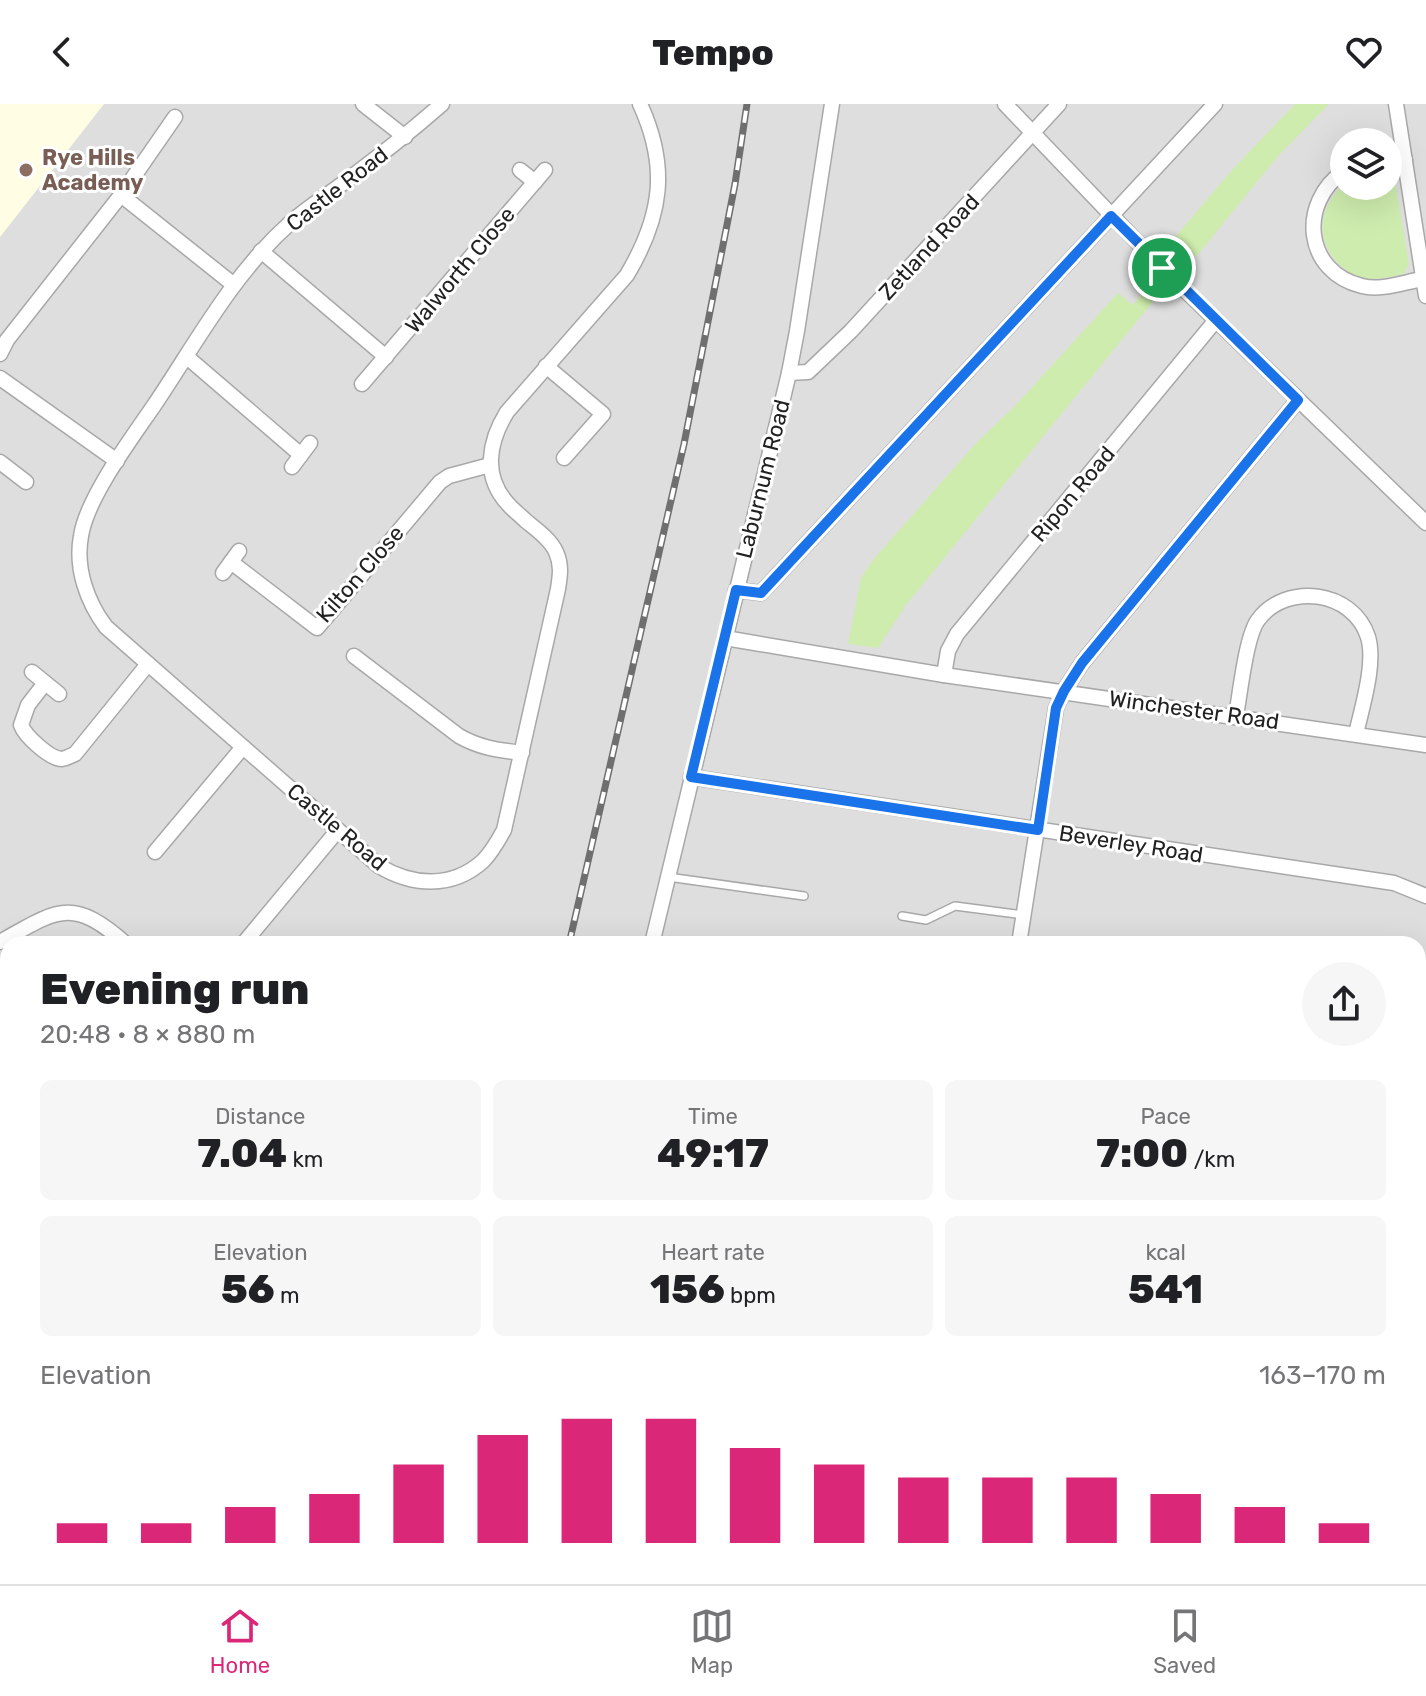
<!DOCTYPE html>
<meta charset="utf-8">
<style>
body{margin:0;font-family:Rubik,sans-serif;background:#f6f6f6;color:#202124;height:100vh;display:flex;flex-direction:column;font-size:30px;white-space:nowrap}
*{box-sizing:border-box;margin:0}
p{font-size:26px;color:#757577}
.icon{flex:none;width:44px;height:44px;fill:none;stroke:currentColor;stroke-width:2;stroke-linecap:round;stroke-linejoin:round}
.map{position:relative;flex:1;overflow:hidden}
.drawer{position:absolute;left:0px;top:832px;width:1426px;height:648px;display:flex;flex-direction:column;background:#fff;border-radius:24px 24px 0 0;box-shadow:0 8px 32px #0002}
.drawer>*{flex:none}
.fabs{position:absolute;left:1330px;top:24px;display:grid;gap:16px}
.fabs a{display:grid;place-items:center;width:72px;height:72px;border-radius:50%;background:#fff;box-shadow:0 8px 32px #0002;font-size:40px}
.pin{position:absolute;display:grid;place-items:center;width:68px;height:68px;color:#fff;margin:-34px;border:4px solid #fff;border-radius:50%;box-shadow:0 2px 8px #0007}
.round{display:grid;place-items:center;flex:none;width:84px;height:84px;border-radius:42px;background:#f6f6f6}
.overview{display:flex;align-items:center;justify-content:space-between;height:136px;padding:0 40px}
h1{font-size:44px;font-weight:800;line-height:60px}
.stats{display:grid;grid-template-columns:repeat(3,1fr);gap:12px;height:136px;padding:8px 40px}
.stats div{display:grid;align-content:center;border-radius:12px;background:#f6f6f6;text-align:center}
.stats b{font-size:40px;font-weight:800}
.stats small{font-size:22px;font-weight:400}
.stats p{font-size:22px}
.chart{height:224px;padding:16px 40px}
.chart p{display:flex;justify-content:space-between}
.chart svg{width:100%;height:144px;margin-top:8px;stroke:#db2777;stroke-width:6}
header{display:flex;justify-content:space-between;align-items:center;height:104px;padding:0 40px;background:#fff;font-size:36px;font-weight:800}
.dock{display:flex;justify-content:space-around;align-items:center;height:112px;border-top:2px solid #e0e0e0;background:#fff;font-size:22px;color:#757577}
.dock a{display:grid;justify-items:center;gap:4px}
.dock .current{color:#db2777}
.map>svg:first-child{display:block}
.residential{fill:#dfdede;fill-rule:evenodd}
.education{fill:#fffee4}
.farmland{fill:#eff0d3}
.grass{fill:#ceecae}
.forest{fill:#add29c}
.park{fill:#c6fbc8}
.pitch{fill:#85e2bb}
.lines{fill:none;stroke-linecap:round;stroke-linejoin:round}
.service-casing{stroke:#a8a8a8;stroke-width:10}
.minor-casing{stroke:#a8a8a8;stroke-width:17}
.service{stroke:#fff;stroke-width:7}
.minor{stroke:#fff;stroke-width:14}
.rail-casing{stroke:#6f6f6f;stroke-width:7}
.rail{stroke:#fff;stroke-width:4;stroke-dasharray:12;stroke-linecap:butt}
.route-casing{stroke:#fff;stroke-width:16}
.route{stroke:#1a73e8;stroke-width:10}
.education-dot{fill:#8d6e63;stroke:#fff;stroke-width:3}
.labels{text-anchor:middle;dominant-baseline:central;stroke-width:6;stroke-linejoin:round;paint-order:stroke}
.education-label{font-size:22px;font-weight:bold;fill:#785e54;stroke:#fff;text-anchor:start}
.street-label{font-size:22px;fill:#212121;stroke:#fff}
</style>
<header><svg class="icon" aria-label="back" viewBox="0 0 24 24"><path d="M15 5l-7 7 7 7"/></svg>Tempo<svg class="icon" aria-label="heart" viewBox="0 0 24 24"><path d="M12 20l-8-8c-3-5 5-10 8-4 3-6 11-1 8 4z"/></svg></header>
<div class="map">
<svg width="1426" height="1480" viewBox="0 0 1426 1480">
<rect width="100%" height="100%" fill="#f2eee8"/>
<path class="residential" d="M0 0H1426V1026L1418 1018V840H8V1472H328V1480H0ZM1344 38H1388V82H1344Z"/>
<polygon class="education" points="0,0 104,0 0,133"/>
<polygon class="farmland" points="1022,1472 1114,1472 1124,1480 1014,1480"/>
<g class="grass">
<polygon points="1295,0 1329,0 1279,51 1199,149 1184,163 1165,145 1232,66"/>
<path d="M1388 70 1395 77 1409 160 1404 170C1394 172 1382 175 1372 175 1341 173 1317 143 1324 112 1327 99 1335 89 1344 79V82H1388Z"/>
<polygon points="1143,164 1164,184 906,501 878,544 848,540 861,474 872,457 978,337 1014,303 1118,189 1133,201 1144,187 1132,175"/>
</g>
<polygon class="forest" points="328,1472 420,1472 419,1480 328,1480"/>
<polygon class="park" points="451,1472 990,1472 983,1480 450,1480"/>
<g class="pitch">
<polygon points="1418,1408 1426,1415 1426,1480 1328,1480 1335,1472 1418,1472"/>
<polygon points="466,1472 609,1472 607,1480 464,1480"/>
<polygon points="867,1472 943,1472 936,1480 876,1480"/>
<polygon points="1124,1472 1318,1472 1311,1480 1133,1480"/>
</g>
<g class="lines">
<g class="service-casing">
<g id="service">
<polyline points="668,773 804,792"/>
<polyline points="902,812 926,816 955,802 1024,811"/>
</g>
</g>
<g class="minor-casing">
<g id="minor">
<polyline points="363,0 405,33"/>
<path d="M442 0C410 28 377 54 342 80 325 93 305 105 289 120 233 170 196 239 155 300 132 334 87 393 81 432 75 464 87 498 106 523L379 762C412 782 452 785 483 757 492 748 498 737 504 726L558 485C560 472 562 461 556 448 551 436 537 426 526 417 520 411 513 406 508 400 482 372 489 337 507 308L627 171C662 112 669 63 640 0"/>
<polyline points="1005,0 1162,164 1426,419"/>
<polyline points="1396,0 1426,192"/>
<polyline points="1388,58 1405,56"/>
<polyline points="520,66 535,78"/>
<path d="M1344 67C1298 99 1304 168 1362 182 1381 187 1404 178 1423 175"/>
<polyline points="121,91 234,181"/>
<polyline points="261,147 386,253"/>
<polyline points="0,250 7,236 121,91 175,13"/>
<polyline points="187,253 301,351"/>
<polyline points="546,262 603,310 564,354"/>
<polyline points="789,269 808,268 851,227 1059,0"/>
<polyline points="0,274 117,357"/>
<polyline points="362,280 545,66"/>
<polyline points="0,358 26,378"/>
<polyline points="292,363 310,339"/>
<polyline points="231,458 317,524 440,378 449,372 490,361"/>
<polyline points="223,469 239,447"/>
<polyline points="736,486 761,489 1215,0"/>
<polyline points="725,534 944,571 1426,641"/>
<path d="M354 552 459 632C480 644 498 646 522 649"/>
<polyline points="32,568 59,590"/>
<polyline points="944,571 948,547 957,530 1216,216"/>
<path d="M45 579 28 601 21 621C25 632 50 655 62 655 67 654 70 652 75 650L148 560"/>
<path d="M1236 612C1240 590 1246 532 1258 516 1286 478 1353 486 1368 533 1376 559 1362 603 1356 630"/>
<polyline points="691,673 1394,779 1426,792"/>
<polyline points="155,748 243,643"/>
<path d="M0 838C57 806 72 792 126 840"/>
<polyline points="243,840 338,726"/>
<polyline points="652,840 789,269 797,227 832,0"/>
<polyline points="1019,840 1056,604 1064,587 1082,559 1298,296"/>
<polyline points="1418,968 1426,972"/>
<polyline points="0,982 8,982"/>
<polyline points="1418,992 1426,983"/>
<polyline points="0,1308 2,1311 0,1315"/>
<polyline points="0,1443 8,1442"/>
<polyline points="132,1472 133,1480"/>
<polyline points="262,1472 263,1480"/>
<polyline points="143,1480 252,1472"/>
</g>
</g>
<use href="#service" class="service"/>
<use href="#minor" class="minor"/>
<g class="rail-casing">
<g id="rail">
<polyline points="569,840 684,340 735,80 747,0"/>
<polyline points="424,1480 425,1472"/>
</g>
</g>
<use href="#rail" class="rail"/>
</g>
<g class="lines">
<g class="route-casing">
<polygon id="route" points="1111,112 1298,296 1082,559 1064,587 1056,604 1038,726 691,673 736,486 761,489"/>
</g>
<use href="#route" class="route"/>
</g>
<circle class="education-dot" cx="26" cy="66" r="8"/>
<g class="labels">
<g class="education-label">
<text x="42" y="53">Rye Hills<tspan x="42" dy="25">Academy</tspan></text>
</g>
<g class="street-label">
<text transform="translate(337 85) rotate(-38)">Castle Road</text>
<text transform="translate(929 143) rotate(-47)">Zetland Road</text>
<text transform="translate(460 166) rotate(-50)">Walworth Close</text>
<text transform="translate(763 375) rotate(-76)">Laburnum Road</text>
<text transform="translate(1073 390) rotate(-50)">Ripon Road</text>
<text transform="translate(360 470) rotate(-49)">Kilton Close</text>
<text transform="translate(1194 606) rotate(8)">Winchester Road</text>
<text transform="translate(337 723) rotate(40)">Castle Road</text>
<text transform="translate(1131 740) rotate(9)">Beverley Road</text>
</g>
</g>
</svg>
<div class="fabs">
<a><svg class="icon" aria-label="layers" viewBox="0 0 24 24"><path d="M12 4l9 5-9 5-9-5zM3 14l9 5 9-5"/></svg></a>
</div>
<div class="pin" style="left:1162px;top:164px;background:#1e9e55"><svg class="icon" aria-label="arrive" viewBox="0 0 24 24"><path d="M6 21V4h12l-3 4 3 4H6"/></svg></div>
<section class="drawer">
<div class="overview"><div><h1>Evening run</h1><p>20:48 · 8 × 880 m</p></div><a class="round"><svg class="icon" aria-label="share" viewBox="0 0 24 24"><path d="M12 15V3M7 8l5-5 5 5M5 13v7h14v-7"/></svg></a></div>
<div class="stats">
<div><p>Distance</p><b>7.04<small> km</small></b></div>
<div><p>Time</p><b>49:17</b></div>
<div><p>Pace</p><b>7:00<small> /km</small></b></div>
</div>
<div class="stats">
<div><p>Elevation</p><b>56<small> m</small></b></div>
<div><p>Heart rate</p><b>156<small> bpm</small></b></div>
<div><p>kcal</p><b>541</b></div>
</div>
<div class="chart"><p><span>Elevation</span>163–170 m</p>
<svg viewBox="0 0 160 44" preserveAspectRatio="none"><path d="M5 44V38M15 44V38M25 44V33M35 44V29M45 44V20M55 44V11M65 44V6M75 44V6M85 44V15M95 44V20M105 44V24M115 44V24M125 44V24M135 44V29M145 44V33M155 44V38"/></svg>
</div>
</section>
</div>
<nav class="dock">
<a class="current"><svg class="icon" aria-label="home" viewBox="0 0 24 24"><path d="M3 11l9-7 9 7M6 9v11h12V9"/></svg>Home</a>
<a><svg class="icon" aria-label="map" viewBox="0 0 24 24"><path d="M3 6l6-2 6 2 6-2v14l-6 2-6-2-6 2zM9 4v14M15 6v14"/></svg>Map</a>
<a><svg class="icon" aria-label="saved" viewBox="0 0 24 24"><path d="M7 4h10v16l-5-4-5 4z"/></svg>Saved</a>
</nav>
